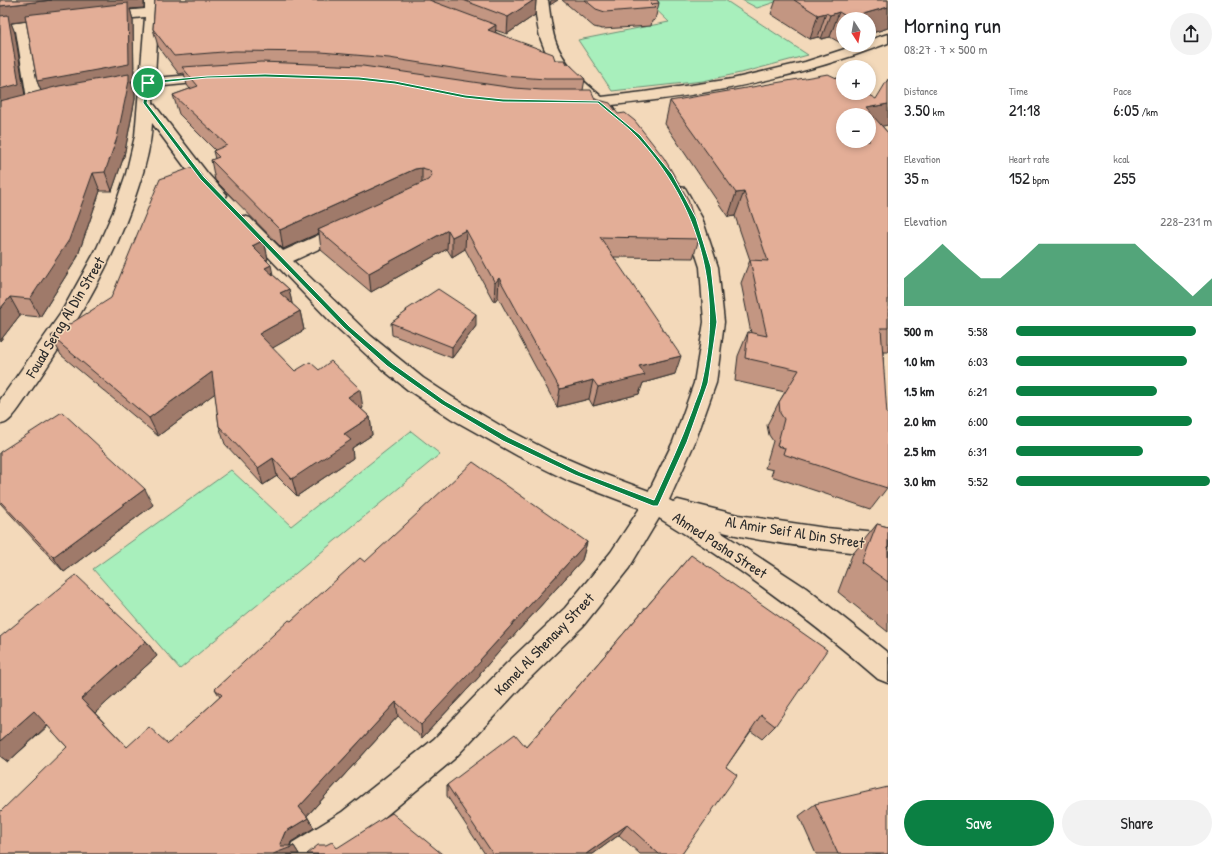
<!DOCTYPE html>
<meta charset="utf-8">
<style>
body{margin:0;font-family:"Patrick Hand",sans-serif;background:#f2f2f2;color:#202124;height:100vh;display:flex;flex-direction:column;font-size:15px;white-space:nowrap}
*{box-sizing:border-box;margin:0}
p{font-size:13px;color:#757577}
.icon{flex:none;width:22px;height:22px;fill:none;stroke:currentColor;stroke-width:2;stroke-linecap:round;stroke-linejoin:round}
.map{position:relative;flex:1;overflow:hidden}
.details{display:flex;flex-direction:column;background:#fff;width:340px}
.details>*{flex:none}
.needle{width:26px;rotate:169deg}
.tools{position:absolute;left:836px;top:12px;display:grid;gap:8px}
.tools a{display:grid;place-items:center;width:40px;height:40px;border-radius:50%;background:#fff;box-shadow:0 2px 6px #0003;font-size:20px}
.pin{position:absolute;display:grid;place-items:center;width:34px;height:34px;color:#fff;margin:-17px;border:2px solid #fff;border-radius:50%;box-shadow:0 1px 4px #0007}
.round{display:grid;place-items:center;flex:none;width:42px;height:42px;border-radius:21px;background:#f2f2f2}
.summary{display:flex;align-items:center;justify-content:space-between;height:68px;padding:0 16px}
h1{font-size:22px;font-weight:600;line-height:30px}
.figures{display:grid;grid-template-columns:repeat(3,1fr);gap:6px;height:68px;padding:4px 16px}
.figures div{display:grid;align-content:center}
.figures b{font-size:17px;font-weight:600}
.figures small{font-size:11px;font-weight:400}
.figures p{font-size:11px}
.chart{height:112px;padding:8px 16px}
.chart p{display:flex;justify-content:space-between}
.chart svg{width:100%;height:72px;margin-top:4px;fill:#0b8043;opacity:.7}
.button{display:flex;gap:8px;margin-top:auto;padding:8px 16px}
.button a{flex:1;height:46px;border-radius:24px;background:#0b8043;color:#fff;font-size:16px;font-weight:600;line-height:46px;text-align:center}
.button a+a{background:#f2f2f2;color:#202124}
ul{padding:0 16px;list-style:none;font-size:13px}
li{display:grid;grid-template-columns:64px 48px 1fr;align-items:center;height:30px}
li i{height:10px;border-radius:5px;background:#0b8043}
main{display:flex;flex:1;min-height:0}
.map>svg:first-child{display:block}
.green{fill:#a8efbc;stroke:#6a8d74}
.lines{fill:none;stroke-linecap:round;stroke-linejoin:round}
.minor-casing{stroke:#2b2b2b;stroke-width:3}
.minor{fill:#f3d9ba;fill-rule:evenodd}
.wall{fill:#c39682;stroke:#2b2b2b;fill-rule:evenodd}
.shaded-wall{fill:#9f7a6a;stroke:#2b2b2b}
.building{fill:#e3ae97;stroke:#2b2b2b;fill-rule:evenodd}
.route{fill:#0b8043;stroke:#fff;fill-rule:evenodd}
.labels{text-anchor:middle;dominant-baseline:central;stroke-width:3;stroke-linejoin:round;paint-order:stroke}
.street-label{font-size:15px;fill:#2b2b2b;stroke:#f3d9ba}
</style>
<main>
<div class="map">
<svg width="888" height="854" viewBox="0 0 888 854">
<rect width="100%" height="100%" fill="#f3d9ba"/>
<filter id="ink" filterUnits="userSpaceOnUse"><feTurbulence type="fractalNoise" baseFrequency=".025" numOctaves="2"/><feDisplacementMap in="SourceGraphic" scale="8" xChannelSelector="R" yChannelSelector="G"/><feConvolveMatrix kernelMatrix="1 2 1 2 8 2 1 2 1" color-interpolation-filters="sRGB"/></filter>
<g filter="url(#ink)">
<g class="green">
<polygon points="646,0 725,0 808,55 745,72 703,81 612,91 578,40 669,22"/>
<polygon points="742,0 781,0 757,8"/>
<polygon points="411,431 440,454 180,669 93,569 231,470 291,526"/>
</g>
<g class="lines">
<g class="minor-casing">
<g id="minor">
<path d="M145 0H159L155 78 215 73 220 74 222 77 220 80 215 81 154 87 153 103 208 174 227 195 224 199 218 200 212 199 196 182 152 123C151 145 145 168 138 188 116 258 78 321 37 382 29 392 18 413 8 421 6 423 3 424 0 424V400L61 313 97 248 113 212 126 174 135 136 139 89 102 95 97 94 95 91 97 88 102 87 140 80 145 17 101 21 96 20 94 17 96 14 101 13 145 9Z"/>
<path d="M534 0H548C550 13 551 27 555 40 563 64 583 81 602 97L644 92 732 79 805 62 857 45H869V40L888 34V43C800 77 706 96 612 105L615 109 612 112C601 115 602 109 594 106 591 106 587 106 584 105L581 102 585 98C567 82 549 64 541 40 537 27 536 13 534 0Z"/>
<polygon points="57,18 62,19 64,22 62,25 29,29 44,105 41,108 36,110 31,108 28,105 16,31 0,33 0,25"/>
<path d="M679 187 685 188 702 218 718 267 724 322 716 383 695 442 669 500 673 502 678 500 738 515 826 528 888 534V556C832 550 774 545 719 531L806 588 888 653V683L878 679C810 620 737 565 659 518L629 568 583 626 526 682 454 759 364 834 331 854H288L292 843 342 812 434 739 506 664 565 608 611 552 640 508 569 481 518 456 452 419 408 390 382 369 332 323 235 222 238 218 244 216 250 218 283 251 341 225 347 223 353 225 356 229 353 233 293 261 371 336 423 378 452 397 501 426 551 452 595 471 649 491 673 442 694 383 704 322 700 267 684 218 670 192 673 188Z"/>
</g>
</g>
<use href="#minor" class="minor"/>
</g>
<g class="wall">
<path d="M0 0H144V8L130 9 133 20 134 81H131L135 92V99L124 156 112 191H100L77 258 40 317 20 315 0 341ZM26 21 37 81 41 91 25 95 15 33 11 23Z"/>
<polygon points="155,0 536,0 535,15 507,34 495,30 495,32 555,60 567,64 585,79 583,90 595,99 699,239 693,258 614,257 675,374 643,383 639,394 593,406 589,399 557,407 498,297 494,302 465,249 452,257 447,249 371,292 321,250 319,233 283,249 215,180 211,160 215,159 213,151 215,150 179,114 173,95 190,89 187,85 184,73 179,74 158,46 153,29"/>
<polygon points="562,0 657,0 659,3 655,20 652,21 651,26 602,29 594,27"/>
<polygon points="776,0 888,0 888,28 869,34 869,19 843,19 843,41 839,42 830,37 821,39 818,37 810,39 771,14"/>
<polygon points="670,101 882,126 888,133 888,352 883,352 887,488 871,509 771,476 773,470 765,468 773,441 769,435 767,425 779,402 785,392 735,381 738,356 748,332 751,333 741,283 750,260 735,216 728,217 665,124"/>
<polygon points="264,240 268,259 267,260 273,275 289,289 292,304 300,311 304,330 272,348 295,371 363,408 361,409 370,417 372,435 352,448 353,458 297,496 277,476 263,485 225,444 219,426 215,393 158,436 61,355 51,336"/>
<polygon points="406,310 476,326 452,358 392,335 391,323 406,312"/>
<polygon points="0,452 153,505 64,572 0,503"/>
<polygon points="877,524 888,527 888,632 838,592 852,555"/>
<polygon points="587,542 582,560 480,673 480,676 422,738 398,716 307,816 314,828 291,842 289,846 294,846 299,854 0,854 67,747 48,726 8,762 0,756 0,637 146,641 157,656 95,713 127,747 168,744 220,697 215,689 291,621 365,562"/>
<polygon points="691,555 775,726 762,739 751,731 726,767 682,854 640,854 619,835 593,854 485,854 447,796 447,785 526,747"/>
<polygon points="815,804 888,854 816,854 799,816"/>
</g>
<g class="shaded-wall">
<polygon points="52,0 144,0 144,8 130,9 133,20 134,81 131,81 135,92 135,99 124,156 112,191 105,172 44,98 37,81 128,9 11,23 15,33 26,102 0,109 0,6"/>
<polygon points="534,0 536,0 535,15 507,34 508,17"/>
<polygon points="551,0 558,0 550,5"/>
<polygon points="888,7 888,28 869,34 869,19 848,19 849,18"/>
<polygon points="839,12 830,37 821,39 830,15"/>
<polygon points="826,13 818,37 810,39 818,15"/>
<polygon points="496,25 495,42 488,30"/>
<polygon points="843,33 843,41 839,42"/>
<polygon points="888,104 888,125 869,129 866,108"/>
<polygon points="422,168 422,188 318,230 319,233 283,249 280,230 415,169"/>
<polygon points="93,173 100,191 77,258 40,317 30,299"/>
<polygon points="744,192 735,216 728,217 736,193"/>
<polygon points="448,230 447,249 371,292 369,273"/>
<polygon points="466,230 465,249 452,257 452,237"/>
<polygon points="264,240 268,259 256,265 252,246"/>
<polygon points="271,265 275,284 265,268"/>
<polygon points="499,278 498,297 494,302 495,283"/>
<polygon points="289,289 293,308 280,293"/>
<polygon points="10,297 20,315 0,341 0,309"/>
<polygon points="300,311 304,330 264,353 259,334"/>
<polygon points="476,314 476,326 452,358 452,347"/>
<polygon points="681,356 675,374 643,383 639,394 593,406 598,387 639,366"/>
<polygon points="212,372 218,391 158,436 149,418"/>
<polygon points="593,380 589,399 557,407 560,389"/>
<polygon points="360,389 363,408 351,415 348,397"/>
<polygon points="370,417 372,435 352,448 353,458 297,496 292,479 344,434"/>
<polygon points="273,458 277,476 263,485 258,468"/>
<polygon points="145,489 153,505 64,572 53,557"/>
<polygon points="587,542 582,560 480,673 480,676 422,738 421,725"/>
<polygon points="146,641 157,656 95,713 81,699"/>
<polygon points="396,702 398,716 305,818 299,807"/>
<polygon points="34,711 49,724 8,762 0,756 0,741"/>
<polygon points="308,818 314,828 291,842 289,848 294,846 299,854 273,854 280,844 285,832"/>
<polygon points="627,825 619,835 593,854 586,854"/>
</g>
<g class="building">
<polygon points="0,0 52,0 0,6"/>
<polygon points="155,0 429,0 496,25 488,30 553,54 555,60 565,60 567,64 569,64 585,79 546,79 503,76 389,58 321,52 235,51 174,56 153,29"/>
<polygon points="463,0 534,0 508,17"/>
<polygon points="585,0 657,0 659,3 651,4 655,8 605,12 596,9"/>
<polygon points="794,0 888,0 888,7 849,18 839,12 830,15 826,13 818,15"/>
<polygon points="128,3 129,64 37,81 25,15"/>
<polygon points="8,15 19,84 0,89 0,16"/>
<polygon points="261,62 363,66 514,88 542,90 591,90 595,99 610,103 618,114 625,113 635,121 664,158 688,199 699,239 600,237 681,356 639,366 645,375 598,387 593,380 560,389 499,278 495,283 466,230 452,237 448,230 369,273 318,230 428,180 432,175 429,170 422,168 415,169 280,230 211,160 219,157 213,151 227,145 173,95 198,86 182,67"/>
<polygon points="129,74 129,81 117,138 105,172 93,173 69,240 30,299 10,297 0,309 0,101 59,86"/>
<path d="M828 74 843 81V93H865L876 99 888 79V104L866 108 888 133V328H881L887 414H888V483L887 488 783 454 785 448 777 446 784 419 780 413 779 402 799 370 745 358 748 332 767 336 750 260 768 261 744 192 736 193 670 101ZM843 115H869V141H843Z"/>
<polygon points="193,167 264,240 252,246 271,265 265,268 289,289 280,293 300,311 259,334 295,371 310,362 319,370 331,361 360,389 348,397 370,417 344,434 351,440 292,479 273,458 258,468 219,426 212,372 149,418 51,336 111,298 160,179"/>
<polygon points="438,289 476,314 452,347 391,323 407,311 406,310"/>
<polygon points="62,412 145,489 53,557 0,501 0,452"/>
<polygon points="473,462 587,542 480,660 481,661 421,725 396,702 299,807 308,818 285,832 280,844 281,846 294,846 273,854 0,854 0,812 67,747 34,711 0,741 0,637 76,575 146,641 81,699 127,747 149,727 168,744 222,695 215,689 289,620 291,621 360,558 365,562"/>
<polygon points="877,524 888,527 888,582 862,563"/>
<polygon points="691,555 827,650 775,726 761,715 726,767 737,775 682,854 659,854 627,825 586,854 493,854 447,785 515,734 526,747"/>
<polygon points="888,787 888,854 838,854 815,804"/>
<polygon points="392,813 442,854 307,854 318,845 326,845 332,842 337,848"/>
</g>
</g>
<path class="route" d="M265 74 359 77 395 81 465 95 503 99 599 101 640 135 672 174 696 218 711 267 717 322 708 383 687 442 658 506H653L575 475 503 441 441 404 387 366 344 328 200 179 143 103 145 83 148 81 207 76ZM265 77 359 80 395 84 465 98 503 102 598 103C611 115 626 125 637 137 700 205 723 292 702 382 700 392 695 401 692 411 681 442 667 471 654 500L580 472 508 437 445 401 392 363 349 326 204 177 147 103 150 84 207 78Z"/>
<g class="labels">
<g class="street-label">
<text transform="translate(65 317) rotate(-59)">Fouad Serag Al Din Street</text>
<text transform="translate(795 532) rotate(9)">Al Amir Seif Al Din Street</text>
<text transform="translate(720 545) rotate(33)">Ahmed Pasha Street</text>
<text transform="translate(544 644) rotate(-46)">Kamel Al Shenawy Street</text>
</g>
</g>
</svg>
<div class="tools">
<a><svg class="needle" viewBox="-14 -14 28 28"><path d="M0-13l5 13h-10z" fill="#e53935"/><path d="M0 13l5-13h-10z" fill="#757577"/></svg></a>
<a>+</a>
<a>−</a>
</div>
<div class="pin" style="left:148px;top:83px;background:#1e9e55"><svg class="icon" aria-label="arrive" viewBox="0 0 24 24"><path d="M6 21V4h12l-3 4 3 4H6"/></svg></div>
</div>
<section class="details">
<div class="summary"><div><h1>Morning run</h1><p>08:27 · 7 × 500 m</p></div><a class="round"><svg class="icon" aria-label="share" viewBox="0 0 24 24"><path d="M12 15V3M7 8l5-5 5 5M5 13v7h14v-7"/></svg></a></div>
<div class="figures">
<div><p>Distance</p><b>3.50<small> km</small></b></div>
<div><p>Time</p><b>21:18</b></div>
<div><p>Pace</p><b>6:05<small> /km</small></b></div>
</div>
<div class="figures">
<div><p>Elevation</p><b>35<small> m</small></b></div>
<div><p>Heart rate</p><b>152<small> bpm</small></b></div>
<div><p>kcal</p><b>255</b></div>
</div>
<div class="chart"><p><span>Elevation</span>228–231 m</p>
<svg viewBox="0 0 160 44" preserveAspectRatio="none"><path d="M0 44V27L10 17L20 6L30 17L40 27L50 27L60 17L70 6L80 6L90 6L100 6L110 6L120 6L130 17L140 27L150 38L160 27V44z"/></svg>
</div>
<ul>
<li><b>500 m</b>5:58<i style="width:92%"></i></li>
<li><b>1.0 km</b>6:03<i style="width:87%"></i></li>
<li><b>1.5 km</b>6:21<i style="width:72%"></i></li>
<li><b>2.0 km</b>6:00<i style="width:90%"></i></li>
<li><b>2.5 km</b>6:31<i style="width:65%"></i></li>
<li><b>3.0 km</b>5:52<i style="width:99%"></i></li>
</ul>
<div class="button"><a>Save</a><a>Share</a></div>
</section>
</main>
